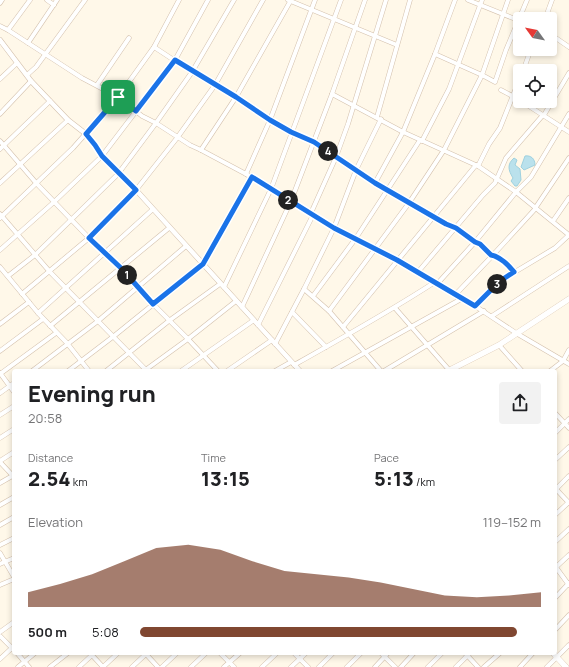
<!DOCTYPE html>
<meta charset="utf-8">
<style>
body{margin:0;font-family:Manrope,sans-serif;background:#f2f2f2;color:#202124;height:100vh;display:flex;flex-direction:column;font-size:15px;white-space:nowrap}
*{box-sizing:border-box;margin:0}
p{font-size:13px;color:#757577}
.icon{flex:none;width:22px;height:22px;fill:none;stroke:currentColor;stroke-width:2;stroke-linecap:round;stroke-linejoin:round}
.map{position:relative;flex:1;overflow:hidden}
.sheet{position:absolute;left:12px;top:369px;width:545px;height:286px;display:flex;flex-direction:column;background:#fff;border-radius:4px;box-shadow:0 2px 6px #0003}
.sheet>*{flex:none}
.needle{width:26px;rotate:303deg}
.fabs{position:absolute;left:513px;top:12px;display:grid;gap:8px}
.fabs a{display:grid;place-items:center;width:44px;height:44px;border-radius:4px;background:#fff;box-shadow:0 2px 6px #0003;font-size:20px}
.pin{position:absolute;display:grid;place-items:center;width:34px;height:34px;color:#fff;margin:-17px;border-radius:8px;box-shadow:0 2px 6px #0006}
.km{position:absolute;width:20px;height:20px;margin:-10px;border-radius:50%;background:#222;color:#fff;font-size:11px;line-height:20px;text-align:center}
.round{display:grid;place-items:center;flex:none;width:42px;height:42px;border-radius:4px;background:#f2f2f2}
.overview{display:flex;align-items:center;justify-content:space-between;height:68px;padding:0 16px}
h1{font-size:22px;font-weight:800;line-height:30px}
.figures{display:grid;grid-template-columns:repeat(3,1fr);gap:6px;height:68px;padding:4px 16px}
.figures div{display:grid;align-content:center}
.figures b{font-size:20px;font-weight:800}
.figures small{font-size:11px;font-weight:400}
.figures p{font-size:11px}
.chart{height:112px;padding:8px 16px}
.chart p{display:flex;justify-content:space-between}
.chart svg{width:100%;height:72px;margin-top:4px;fill:#804731;opacity:.7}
ul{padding:0 16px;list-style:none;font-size:13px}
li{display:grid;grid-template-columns:64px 48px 1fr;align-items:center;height:30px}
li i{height:10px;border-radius:5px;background:#804731}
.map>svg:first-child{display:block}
.water{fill:#bae1ec;stroke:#9fd1df}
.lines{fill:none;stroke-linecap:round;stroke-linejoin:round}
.minor-casing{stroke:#d4c1ad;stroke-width:5}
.tertiary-casing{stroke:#d4c1ad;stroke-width:5.5}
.secondary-casing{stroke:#d9c3ac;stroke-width:6}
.minor{stroke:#fff;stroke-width:4}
.tertiary{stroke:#fff;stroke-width:4.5}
.secondary{stroke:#fff;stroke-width:5.5}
.route-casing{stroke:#fff;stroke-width:8}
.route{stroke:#1a73e8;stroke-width:5}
</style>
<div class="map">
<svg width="569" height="667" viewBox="0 0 569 667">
<rect width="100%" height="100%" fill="#fff8e9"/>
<g class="water">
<path d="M525 156C531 155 535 159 535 165L524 170 521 167Z"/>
<path d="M514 158 517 160 515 165 520 169 521 180 517 186H515L511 181 513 178C508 170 507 164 514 158Z"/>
</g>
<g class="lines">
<g class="minor-casing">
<g id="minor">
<polyline points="47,0 54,5"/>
<polyline points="288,0 397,45"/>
<polyline points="468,0 520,21"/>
<polyline points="0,3 2,0"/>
<polyline points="548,11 552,0"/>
<polyline points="0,26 8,30 82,78 118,97 142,116 156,123 190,145 201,150 246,174 334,228 397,260 463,298 516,333 569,364"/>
<polyline points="8,30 30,0"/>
<polyline points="550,34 569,47"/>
<polyline points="28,43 57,0"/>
<path d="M154 47 192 72 236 97 270 120 291 132 314 142 375 183 446 224 456 228 475 242 480 244 491 255C501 257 508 265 514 272"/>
<polyline points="435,54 482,75 508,0"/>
<polyline points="523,71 531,49"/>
<polyline points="27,75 36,67 85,0"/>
<polyline points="0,79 17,63"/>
<polyline points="97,85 129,38"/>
<polyline points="501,90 520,100"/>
<polyline points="332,94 403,132 478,166 516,192 569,235"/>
<polyline points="521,101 569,132"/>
<polyline points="0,114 31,81"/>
<polyline points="544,115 569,73"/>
<polyline points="377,117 410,0"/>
<polyline points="0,141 37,184 89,238 121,269 137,288 188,339 218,371"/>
<polyline points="422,141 449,89 482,0"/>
<polyline points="0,149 50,101"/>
<polyline points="201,150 236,97 291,0"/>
<polyline points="478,166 489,144 500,128 520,78"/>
<polyline points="246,174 270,120 315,0"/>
<polyline points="0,183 68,120"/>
<polyline points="375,183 403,132 435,54 455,0"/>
<polyline points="536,207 569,158"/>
<polyline points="311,213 336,157 348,124 386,0"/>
<polyline points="0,214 50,272 147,371"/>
<polyline points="0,218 73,148 118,97 154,47 179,0"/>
<polyline points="553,221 569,198"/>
<polyline points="0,250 54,202 102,156 175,60 208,0"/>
<polyline points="0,267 38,313 67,343 89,371"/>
<polyline points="418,272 483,195 495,183 506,158 543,115"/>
<polyline points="8,276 35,255 118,174 156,123 192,72 234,0"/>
<polyline points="438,283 475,242 516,192 531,177 569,114"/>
<polyline points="224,287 271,189 341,0"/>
<polyline points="304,289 329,311 381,371"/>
<polyline points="22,294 89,238 136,190 177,138 215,85 263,0"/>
<polyline points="456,294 493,255 536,208"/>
<polyline points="313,296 356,238 420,140"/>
<polyline points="475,306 486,294 500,281 555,248 569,235"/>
<polyline points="242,307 291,201 332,94 365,0"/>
<polyline points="395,308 450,371"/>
<polyline points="329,311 409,203 444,150 482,75 495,82 506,50 527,0"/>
<polyline points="292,312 326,347"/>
<polyline points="38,313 152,210"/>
<polyline points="492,316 569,266"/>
<polyline points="0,324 29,302"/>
<polyline points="258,325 313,215"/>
<polyline points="50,326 169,228"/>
<polyline points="343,327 476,165"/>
<polyline points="275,344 304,289 334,228 356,170 381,119"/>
<polyline points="499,345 522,371"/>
<polyline points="0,351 43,319"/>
<path d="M294 365C342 338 389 312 435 282"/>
<polyline points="32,371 98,321 186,246"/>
<polyline points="68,371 114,336 203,264 252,177"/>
<polyline points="106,371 170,320 220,284"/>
<polyline points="144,371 188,339 236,301"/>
<polyline points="181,371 254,320"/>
<polyline points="227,371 272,340"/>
<polyline points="275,371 291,362"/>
<polyline points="332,371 463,298"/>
<polyline points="384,371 484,311"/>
<polyline points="550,371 563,361 569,350"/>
<polyline points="0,373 14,392"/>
<polyline points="0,374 56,333"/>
<polyline points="0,393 14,383"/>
<polyline points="555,413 569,428"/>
<polyline points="0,415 14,406"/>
<polyline points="555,433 569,419"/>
<polyline points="0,438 14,429"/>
<polyline points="555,460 569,447"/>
<polyline points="0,461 14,452"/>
<polyline points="0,462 14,477"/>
<polyline points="0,483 14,475"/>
<polyline points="555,488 569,503"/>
<polyline points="555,490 569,476"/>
<polyline points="0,505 14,497"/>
<polyline points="555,515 569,502"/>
<polyline points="0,525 14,517"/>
<polyline points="555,542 569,529"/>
<polyline points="0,545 14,538"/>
<polyline points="0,553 14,577"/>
<polyline points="0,564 14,558"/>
<polyline points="555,566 569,585"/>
<polyline points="555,568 569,555"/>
<polyline points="0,585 14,579"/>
<polyline points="555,598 569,583"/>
<polyline points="555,630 569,615"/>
<polyline points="0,632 14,622"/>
<polyline points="0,636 14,650"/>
<polyline points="17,653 29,667"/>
<polyline points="90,653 103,667"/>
<polyline points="145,653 158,667"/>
<polyline points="220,653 234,667"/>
<polyline points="294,653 308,667"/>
<polyline points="381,653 395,667"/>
<polyline points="465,653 478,667"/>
<polyline points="0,659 14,646"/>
<polyline points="18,667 35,653"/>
<polyline points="50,667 68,653"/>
<polyline points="79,667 92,655"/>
<polyline points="103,667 118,653"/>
<polyline points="132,667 147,653"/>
<polyline points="162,667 177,653"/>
<polyline points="191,667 206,653"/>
<polyline points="224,667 240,653"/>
<polyline points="262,667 277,653"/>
<polyline points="291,667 306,653"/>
<polyline points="319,667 333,653"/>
<polyline points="347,667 361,653"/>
<polyline points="375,667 388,653"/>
<polyline points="401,667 414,653"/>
<polyline points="428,667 442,653"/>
<polyline points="456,667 470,653"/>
<polyline points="484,667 500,653"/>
<polyline points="520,667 533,653"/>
<polyline points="547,667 569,645"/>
</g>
</g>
<g class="tertiary-casing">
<polyline id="tertiary" points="0,40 31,81 68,120 86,134 95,145 102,156 136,190 300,371"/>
</g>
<g class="secondary-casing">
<g id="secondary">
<polyline points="448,371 499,345 569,299"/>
<polyline points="553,653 566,667"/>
</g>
</g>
<use href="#minor" class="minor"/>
<use href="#tertiary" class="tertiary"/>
<use href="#secondary" class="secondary"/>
</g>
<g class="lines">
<g class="route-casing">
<path id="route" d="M175 60 236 97 270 120 291 132 314 142 375 183 446 224 456 228 475 242 480 244 491 255C501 257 508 265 514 272L500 281 475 306 397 260 334 228 252 177 203 264 153 304 122 269 89 238 136 190 102 156 95 145 86 134 118 97 136 111Z"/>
</g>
<use href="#route" class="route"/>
</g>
</svg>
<div class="fabs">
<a><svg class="needle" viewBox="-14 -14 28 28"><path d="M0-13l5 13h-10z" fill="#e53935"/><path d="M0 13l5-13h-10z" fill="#757577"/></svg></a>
<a><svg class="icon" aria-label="locate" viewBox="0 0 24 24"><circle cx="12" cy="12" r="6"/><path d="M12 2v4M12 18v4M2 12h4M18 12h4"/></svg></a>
</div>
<div class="pin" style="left:118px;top:97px;background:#1e9e55"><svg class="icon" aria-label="arrive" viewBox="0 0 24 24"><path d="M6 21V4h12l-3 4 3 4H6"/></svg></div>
<b class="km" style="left:127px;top:275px">1</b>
<b class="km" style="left:288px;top:200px">2</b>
<b class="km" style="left:497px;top:284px">3</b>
<b class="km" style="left:328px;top:151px">4</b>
<section class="sheet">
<div class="overview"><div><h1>Evening run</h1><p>20:58</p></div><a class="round"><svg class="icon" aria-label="share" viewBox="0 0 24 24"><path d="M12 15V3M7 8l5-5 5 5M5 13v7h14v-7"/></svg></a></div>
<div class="figures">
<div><p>Distance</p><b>2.54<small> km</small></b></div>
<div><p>Time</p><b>13:15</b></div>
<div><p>Pace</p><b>5:13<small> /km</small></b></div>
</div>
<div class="chart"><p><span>Elevation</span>119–152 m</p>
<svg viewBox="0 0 160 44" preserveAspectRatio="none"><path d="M0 44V35L10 30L20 24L30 16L40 8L50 6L60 9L70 16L80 22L90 24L100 26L110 29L120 33L130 37L140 38L150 37L160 35V44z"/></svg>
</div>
<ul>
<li><b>500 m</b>5:08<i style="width:94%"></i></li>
</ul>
</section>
</div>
